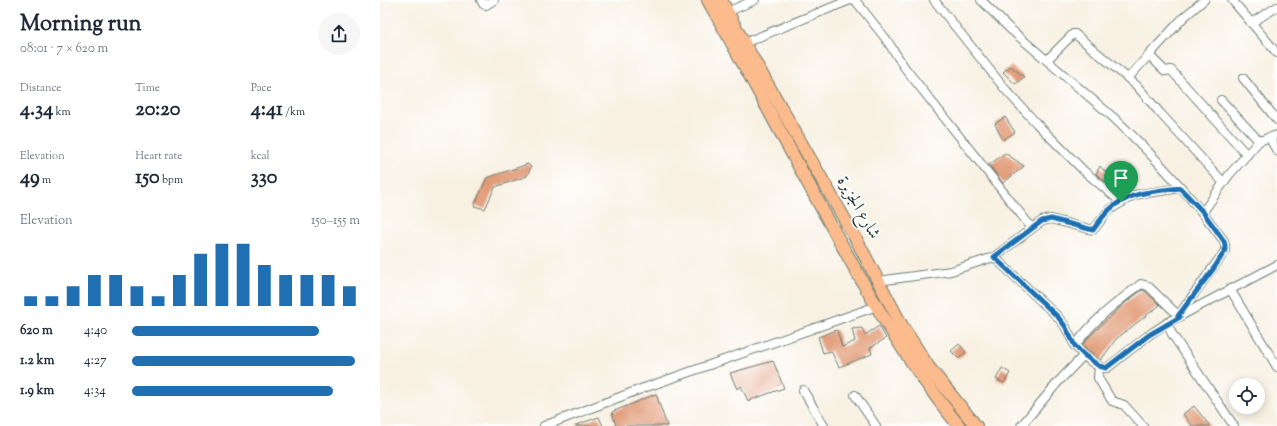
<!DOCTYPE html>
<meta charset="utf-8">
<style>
body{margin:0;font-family:"Sorts Mill Goudy",Amiri,serif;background:#f6f6f7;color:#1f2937;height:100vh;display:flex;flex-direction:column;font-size:15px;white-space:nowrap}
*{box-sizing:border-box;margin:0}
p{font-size:13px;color:#747a83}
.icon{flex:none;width:22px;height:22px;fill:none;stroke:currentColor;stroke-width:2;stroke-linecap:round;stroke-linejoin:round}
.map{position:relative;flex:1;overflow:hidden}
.drawer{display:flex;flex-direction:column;background:#fff;width:380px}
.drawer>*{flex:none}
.controls{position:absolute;left:849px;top:378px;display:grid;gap:8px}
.controls a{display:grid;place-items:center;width:36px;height:36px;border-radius:50%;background:#fff;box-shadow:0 2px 10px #0003;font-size:20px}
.pin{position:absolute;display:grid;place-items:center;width:34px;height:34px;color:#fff;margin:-41px -17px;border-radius:50% 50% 50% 0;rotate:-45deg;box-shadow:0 0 4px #0007}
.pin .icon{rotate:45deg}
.round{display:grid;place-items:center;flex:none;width:42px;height:42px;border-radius:21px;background:#f6f6f7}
.summary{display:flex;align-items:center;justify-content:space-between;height:68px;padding:0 20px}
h1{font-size:22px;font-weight:700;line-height:30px}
.metrics{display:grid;grid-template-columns:repeat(3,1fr);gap:6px;height:68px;padding:4px 20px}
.metrics div{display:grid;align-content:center}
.metrics b{font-size:20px;font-weight:700}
.metrics small{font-size:11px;font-weight:400}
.metrics p{font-size:11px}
.chart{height:112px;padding:8px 20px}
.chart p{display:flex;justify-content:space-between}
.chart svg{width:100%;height:72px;margin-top:4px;stroke:#1f6fb2;stroke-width:6}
ul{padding:0 20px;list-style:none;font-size:13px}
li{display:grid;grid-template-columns:64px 48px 1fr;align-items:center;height:30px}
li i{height:10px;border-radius:5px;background:#1f6fb2}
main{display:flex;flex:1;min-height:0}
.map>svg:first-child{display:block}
.building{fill:#e19a76}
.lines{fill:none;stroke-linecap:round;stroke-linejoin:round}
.minor-casing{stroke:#6b7c71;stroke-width:10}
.primary-casing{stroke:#6b7c71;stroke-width:14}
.minor{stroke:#fff;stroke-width:8}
.primary{stroke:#fbbb8c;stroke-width:12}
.route-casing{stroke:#fff;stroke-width:8}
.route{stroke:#1f6fb2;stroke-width:5}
.labels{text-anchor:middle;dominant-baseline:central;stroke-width:3.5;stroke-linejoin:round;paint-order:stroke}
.street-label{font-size:17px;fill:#1f3d34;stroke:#fff}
</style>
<main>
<section class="drawer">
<div class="summary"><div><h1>Morning run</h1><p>08:01 · 7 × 620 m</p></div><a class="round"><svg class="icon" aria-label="share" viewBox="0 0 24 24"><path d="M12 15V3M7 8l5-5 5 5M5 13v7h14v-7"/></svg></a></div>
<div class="metrics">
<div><p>Distance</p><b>4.34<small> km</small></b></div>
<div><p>Time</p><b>20:20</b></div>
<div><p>Pace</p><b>4:41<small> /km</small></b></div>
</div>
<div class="metrics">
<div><p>Elevation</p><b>49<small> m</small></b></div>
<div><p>Heart rate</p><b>150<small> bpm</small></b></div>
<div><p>kcal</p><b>330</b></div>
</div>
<div class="chart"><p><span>Elevation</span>150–155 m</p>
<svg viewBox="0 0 160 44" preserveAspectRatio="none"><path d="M5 44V38M15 44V38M25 44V32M35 44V25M45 44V25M55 44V32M65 44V38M75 44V25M85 44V12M95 44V6M105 44V6M115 44V19M125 44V25M135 44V25M145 44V25M155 44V32"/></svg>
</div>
<ul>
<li><b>620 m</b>4:40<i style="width:82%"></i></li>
<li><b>1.2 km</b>4:27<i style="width:98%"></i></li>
<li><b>1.9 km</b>4:34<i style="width:88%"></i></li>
</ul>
</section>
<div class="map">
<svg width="897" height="426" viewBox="0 0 897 426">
<rect width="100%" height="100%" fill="#fff"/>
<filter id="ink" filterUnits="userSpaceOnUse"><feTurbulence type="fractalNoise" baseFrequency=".025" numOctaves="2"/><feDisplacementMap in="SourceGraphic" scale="8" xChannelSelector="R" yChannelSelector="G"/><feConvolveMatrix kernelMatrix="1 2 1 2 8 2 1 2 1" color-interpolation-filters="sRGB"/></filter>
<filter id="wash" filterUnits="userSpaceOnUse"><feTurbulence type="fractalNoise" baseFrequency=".012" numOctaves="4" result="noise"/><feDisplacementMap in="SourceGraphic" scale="16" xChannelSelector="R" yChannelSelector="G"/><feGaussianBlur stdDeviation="0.9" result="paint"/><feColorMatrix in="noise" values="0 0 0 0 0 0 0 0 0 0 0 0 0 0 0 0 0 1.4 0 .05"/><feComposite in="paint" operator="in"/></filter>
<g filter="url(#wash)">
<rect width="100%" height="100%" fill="#f8f1e3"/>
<g id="blocks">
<g class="building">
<polygon points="631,66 644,77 635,84 623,72"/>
<polygon points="625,117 635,132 623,140 615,124"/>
<polygon points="625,153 644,166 623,183 609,165"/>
<polygon points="148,164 151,167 147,176 115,187 105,209 94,206 107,178"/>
<polygon points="720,166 730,177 725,181 716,174"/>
<polygon points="762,290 765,291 780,305 736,339 721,360 702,345 714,332 745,303"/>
<polygon points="499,326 506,338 490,348 492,354 459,367 451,351 443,353 438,337 457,330 462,347 475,341 472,329 482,328 485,335"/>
<polygon points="579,344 586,352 579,359 571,351"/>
<polygon points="393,361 404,388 368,401 361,386 357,389 350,373"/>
<polygon points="622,368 630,373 624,383 616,379"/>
<polygon points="276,394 287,426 236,426 232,412"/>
<polygon points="814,406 830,426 812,426 803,414"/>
<polygon points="219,417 223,426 196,426 196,425"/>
</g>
</g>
</g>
<g filter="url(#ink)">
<use href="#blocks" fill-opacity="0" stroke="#6b7c71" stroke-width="1"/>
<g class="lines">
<g class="minor-casing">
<g id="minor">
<polyline points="101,0 103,4 106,5 114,0"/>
<polyline points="475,0 506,39 525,68 651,227"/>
<polyline points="554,0 625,89 656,123 704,171 741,202"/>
<path d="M601 0 629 28 734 118C773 155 812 197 844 241L845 245V251L798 316"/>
<polyline points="852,0 897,53"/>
<polyline points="347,12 375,0"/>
<polyline points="871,23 897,7"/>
<polyline points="364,43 470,0"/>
<polyline points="769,55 804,17 824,0"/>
<polyline points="667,60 693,34 695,34 757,86 780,113 843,182"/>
<polyline points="748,78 769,55 785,71 791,70 867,155"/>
<polyline points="863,78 897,120"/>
<polyline points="841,100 879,141"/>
<polyline points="889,137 897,151"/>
<polyline points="823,212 849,175 879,141 897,135"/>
<polyline points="614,257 662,221 671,219 713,230 729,210 754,195 800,188"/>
<polyline points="498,281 571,271 614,257 678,317 685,326 695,346"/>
<polyline points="850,289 897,367"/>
<path d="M800 317 768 286 761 284C736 303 714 319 695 346 703 354 715 369 727 368L769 335 787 323 897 265"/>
<polyline points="787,323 792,334 854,426"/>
<polyline points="719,367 718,378 732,401 744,405 763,426"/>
<polyline points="423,390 444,426"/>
<polyline points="475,395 496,426"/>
<polyline points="164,426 261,389 497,306"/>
<polyline points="641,426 679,381 704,355"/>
</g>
</g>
<g class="primary-casing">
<g id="primary">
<path d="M328 0C367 69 404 139 442 209 484 286 524 359 579 426"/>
<polyline points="341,0 364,43 476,239 522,326 550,369 596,426"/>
</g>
</g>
<use href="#minor" class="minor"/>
<use href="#primary" class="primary"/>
</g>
</g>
<g class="lines" filter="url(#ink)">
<g class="route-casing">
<path id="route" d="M800 188 823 212 844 241 845 245V251L834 268 798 316 800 317 769 335 726 368 719 366 704 355 695 346 685 326 678 317 614 257 662 221 671 219 713 230C718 223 723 216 729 210 748 192 775 191 800 188Z"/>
</g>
<use href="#route" class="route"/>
</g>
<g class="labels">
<g class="street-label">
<text transform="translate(478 208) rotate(60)">شارع الجزيرة</text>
</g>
</g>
</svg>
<div class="controls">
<a><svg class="icon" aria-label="locate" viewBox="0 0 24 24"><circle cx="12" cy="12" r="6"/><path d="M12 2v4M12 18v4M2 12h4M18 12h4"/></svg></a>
</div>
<div class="pin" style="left:741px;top:202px;background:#1e9e55"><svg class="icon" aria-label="arrive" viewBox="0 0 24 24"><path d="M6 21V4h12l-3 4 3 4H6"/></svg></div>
</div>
</main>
